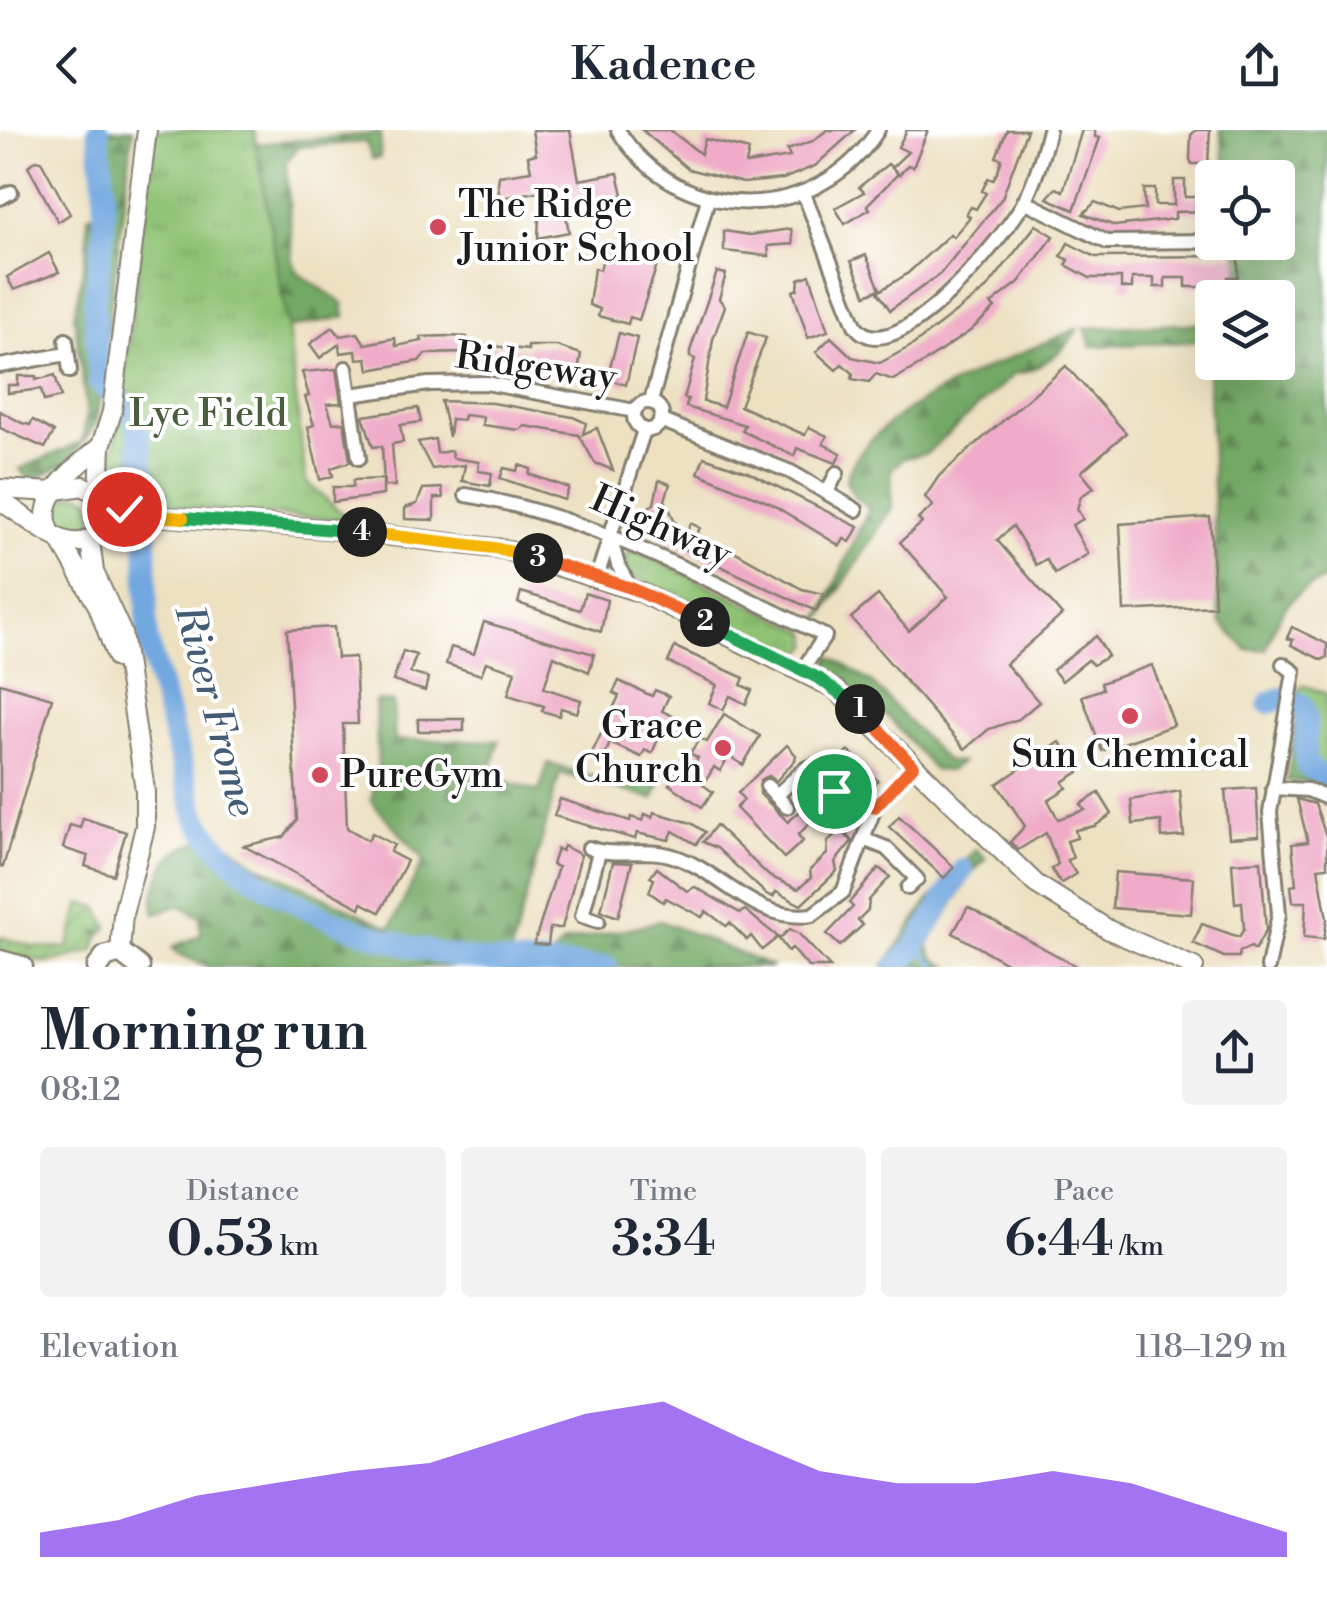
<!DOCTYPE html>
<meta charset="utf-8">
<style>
body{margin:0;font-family:"Libre Bodoni",serif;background:#f2f2f3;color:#1f2937;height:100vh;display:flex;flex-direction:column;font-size:38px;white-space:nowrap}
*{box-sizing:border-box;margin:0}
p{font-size:32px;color:#747a83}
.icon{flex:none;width:55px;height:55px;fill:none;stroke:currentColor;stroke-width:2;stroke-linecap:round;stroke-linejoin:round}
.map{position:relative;height:837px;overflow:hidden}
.details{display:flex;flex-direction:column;background:#fff;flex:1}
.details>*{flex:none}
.controls{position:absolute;left:1195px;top:30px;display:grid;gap:20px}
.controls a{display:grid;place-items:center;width:100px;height:100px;border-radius:10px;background:#fff;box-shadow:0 10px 40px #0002;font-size:50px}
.pin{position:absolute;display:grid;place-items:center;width:85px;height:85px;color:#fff;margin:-42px;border:5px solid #fff;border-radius:50%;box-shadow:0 2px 10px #0007}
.km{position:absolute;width:50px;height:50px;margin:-25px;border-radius:50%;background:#222;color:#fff;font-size:28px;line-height:50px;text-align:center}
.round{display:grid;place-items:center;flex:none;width:105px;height:105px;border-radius:10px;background:#f2f2f3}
.summary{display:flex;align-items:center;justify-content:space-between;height:170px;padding:0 40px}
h1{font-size:55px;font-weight:600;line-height:75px}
.figures{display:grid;grid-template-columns:repeat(3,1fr);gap:15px;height:170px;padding:10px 40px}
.figures div{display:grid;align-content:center;border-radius:10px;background:#f2f2f3;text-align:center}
.figures b{font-size:50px;font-weight:600}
.figures small{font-size:28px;font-weight:400}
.figures p{font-size:28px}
.chart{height:280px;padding:20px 40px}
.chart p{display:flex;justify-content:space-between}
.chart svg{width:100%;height:180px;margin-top:10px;fill:#7c3aed;opacity:.7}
header{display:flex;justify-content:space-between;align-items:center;height:130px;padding:0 40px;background:#fff;font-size:45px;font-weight:600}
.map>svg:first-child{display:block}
.grass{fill:url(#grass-tufts);stroke:#566f48;stroke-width:2.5}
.forest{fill:url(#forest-firs);stroke:#486240;stroke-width:2.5}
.garden{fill:url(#garden-furrows);stroke:#566f48;stroke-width:2.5}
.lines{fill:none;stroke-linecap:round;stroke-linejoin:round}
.stream{stroke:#72a8e0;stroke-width:4}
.river{stroke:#72a8e0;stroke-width:22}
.building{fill:#efabc8}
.minor-casing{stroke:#847e6f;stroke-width:18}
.secondary-casing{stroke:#847e6f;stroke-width:22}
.primary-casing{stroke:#847e6f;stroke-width:25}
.minor{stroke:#fff;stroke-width:12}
.secondary{stroke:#fff;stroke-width:18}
.primary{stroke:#fff;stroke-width:20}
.split-1-casing{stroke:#fff;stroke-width:20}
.split-2-casing{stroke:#fff;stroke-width:20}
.split-3-casing{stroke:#fff;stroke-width:20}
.split-4-casing{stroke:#fff;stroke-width:20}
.split-5-casing{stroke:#fff;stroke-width:20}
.split-6-casing{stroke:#fff;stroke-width:20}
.split-1{stroke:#f0652b;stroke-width:12}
.split-2{stroke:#22a559;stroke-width:12}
.split-3{stroke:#f0652b;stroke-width:12}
.split-4{stroke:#f5b400;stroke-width:12}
.split-5{stroke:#22a559;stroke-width:12}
.split-6{stroke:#f5b400;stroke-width:12}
.poi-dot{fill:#d1495b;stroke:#fff;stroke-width:4}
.labels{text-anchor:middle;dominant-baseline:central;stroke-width:8;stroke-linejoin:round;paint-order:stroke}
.poi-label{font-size:38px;fill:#1c1c1c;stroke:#fff;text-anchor:start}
.street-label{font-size:38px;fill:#1c1c1c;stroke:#fff}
.park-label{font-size:38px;fill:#4a5e3f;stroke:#fff}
.water-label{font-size:40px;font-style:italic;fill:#435b74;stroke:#fff}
</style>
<header><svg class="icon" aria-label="back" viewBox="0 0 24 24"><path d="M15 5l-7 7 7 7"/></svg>Kadence<svg class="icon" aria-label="share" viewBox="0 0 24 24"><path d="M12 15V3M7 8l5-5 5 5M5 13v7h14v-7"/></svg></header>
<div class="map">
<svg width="1327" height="837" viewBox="0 0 1327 837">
<defs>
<pattern id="grass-tufts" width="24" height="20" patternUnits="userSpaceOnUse" patternTransform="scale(2.5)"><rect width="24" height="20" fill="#8fc273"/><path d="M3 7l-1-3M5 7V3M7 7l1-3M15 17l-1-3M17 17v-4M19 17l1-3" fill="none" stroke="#7ba663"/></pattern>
<pattern id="forest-firs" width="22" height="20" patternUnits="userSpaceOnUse" patternTransform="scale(2.5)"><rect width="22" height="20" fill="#73a865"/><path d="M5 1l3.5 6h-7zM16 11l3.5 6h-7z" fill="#5e8852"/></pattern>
<pattern id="garden-furrows" width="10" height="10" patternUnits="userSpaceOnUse" patternTransform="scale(2.5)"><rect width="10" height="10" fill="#8fc273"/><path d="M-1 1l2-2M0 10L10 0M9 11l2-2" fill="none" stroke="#7ba663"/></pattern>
</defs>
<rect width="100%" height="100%" fill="#fff"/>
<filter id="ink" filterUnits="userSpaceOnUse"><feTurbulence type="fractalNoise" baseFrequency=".01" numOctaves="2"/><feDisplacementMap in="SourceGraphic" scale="20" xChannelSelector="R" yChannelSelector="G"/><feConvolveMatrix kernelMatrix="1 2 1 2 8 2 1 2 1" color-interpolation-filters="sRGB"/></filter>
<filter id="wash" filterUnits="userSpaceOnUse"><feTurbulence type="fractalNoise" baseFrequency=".0048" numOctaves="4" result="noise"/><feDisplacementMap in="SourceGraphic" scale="40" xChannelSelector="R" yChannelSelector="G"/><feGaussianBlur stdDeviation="2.25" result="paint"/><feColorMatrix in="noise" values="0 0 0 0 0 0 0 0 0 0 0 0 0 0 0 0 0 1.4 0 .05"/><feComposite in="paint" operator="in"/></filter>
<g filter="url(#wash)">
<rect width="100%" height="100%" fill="#ede1c2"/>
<g class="grass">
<path d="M155 0H254L288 198 306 352 350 390C310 387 133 379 112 360L110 336 119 292Z"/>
<circle cx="76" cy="383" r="19"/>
<polygon points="632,419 808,502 810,515 801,523 786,523 708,484 702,475 630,446 624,431"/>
<path d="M1303 555 1327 564V645C1304 632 1308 616 1310 592L1293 567Z"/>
</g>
<g class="forest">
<polygon points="103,0 133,0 96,294 67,333 31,351 20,339 82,312 87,284 74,185 87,120 88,86 107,75"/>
<path d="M1220 0H1327V449C1290 461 1278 483 1266 519L1247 520 1221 493 1218 478 1207 211 1091 216 1085 198 1212 193V232H1278V168L1242 167 1237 113 1278 112V48L1227 47Z"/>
<polygon points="381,3 380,28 372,29 366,12 298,17 286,32 293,131 298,143 343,173 345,187 288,198 256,14"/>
<path d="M1078 198C1069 219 1036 242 1014 244L927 323 904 328 891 339 892 378 817 495 869 378 855 368 846 350C866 277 1013 229 1078 198Z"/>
<polygon points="829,525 872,553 946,631 962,632 949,641 934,640 890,589 829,540"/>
<path d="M1293 567C1327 578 1287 623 1327 645V661L1310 652 1287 651 1296 590Z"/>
<path d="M375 571 393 572 395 610 499 611 490 646 539 662 548 633 617 654 630 646 663 647 653 669 560 643 510 826 550 828 563 813 661 791 773 837H209L178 824 172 817 201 805 200 787 179 775 155 784C149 766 162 731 179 720 190 713 205 710 217 706L258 735 390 798 424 730 371 671 378 636Z"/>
<polygon points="976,719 986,729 972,743 928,815 933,828 949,837 884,837 926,774"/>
</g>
<polygon class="garden" points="81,773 98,777 108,797 103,803 94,801 100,805 93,821 47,833 0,823 0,807 34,817 68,818"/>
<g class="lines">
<polyline class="stream" points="918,817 937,837"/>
<g class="river">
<path d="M98 0 104 53V100L94 173 99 253 129 276 138 299 146 360 147 508 196 687C243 770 393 820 484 831 524 836 567 835 607 837"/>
<path d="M1269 573 1281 568 1302 574C1313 593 1300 614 1307 636L1327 649"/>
<path d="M896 837C926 810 939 772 963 740"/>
</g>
</g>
<g id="blocks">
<g class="building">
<polygon points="532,0 570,0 579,50 618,43 623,65 564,75 569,102 538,108 539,86 553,83 548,60 500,68 498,55 499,46 531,41 528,26 536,24"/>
<polygon points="642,0 670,0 701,24 705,9 749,20 746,34 790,27 787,20 813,11 827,0 855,0 815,36 783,49 743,53 688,39"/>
<polygon points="907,0 928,0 913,37 908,35 899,45 892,37 908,22 898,17"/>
<polygon points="1007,0 1027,0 1002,68 940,144 890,180 878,162 907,144 950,104 953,107 970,87 966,84 971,77 976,79 986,63 982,61 988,48 993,50 998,41 1002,29 996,27"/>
<polygon points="1082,0 1095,0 1095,7 1100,8 1074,80 1047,68 1056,58 1063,61"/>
<polygon points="1196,0 1210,0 1208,34 1192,34 1190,29 1191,5"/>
<polygon points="36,30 41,31 70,84 58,92 28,36"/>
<polygon points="888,34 898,44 867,75 870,79 845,94 835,78 864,62 859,57"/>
<polygon points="1174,50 1185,50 1185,67 1206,67 1206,81 1175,82 1175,89 1115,96 1083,84 1095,72 1119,82 1145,79 1144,59 1155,59 1155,75 1174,75"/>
<polygon points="1036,95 1054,106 1019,152 991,174 995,178 970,201 923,233 893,250 876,244 869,252 852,249 853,243 842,234 836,240 816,222 831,207 852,227 880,233 913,215 987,158"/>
<polygon points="791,99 793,114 768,116 769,126 724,121 724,101 750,105"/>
<polygon points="1068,113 1096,127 1238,126 1238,147 1228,147 1228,157 1186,157 1186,148 1165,148 1165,157 1154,157 1154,148 1132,148 1132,158 1121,158 1121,148 1090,148 1066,135 1069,130 1061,126"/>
<polygon points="606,117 657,135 639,190 630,187 628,194 598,186 600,179 589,175 594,138 600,140"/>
<polygon points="49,123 59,142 14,160 7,147"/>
<polygon points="866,125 880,159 866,165 851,131"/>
<polygon points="717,142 726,144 719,169 725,176 713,209 703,271 723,277 748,202 766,208 740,276 805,305 809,297 827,306 823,314 841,323 836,333 797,318 794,326 742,301 745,295 686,277 688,269 684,268 695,229 690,227 690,221"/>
<polygon points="810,145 828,201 808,208 793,161 798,159 799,149"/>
<polygon points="333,197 340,206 358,203 365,214 395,208 396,216 422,211 421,207 447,206 467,207 467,213 528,220 528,216 557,216 581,224 577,247 538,237 474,230 463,223 425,224 419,231 369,240 367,228 357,229 356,221 340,223 339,214 320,228 310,214"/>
<polygon points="619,203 637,208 626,255 607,249"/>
<polygon points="1066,236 1126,303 1081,342 1094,358 1081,366 1077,379 1083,389 1072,395 1088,424 1055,444 1046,429 1036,435 1013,396 997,410 1062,485 1006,534 1039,572 1019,589 989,599 965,619 851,488 878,465 909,501 948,467 900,412 922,393 918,389 933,376 925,367 939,346"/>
<polygon points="336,239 341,273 327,274 333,293 344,292 350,332 331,338 333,346 320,350 308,297 314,295 305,267 309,266 302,242"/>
<polygon points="55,245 61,267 44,271 41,259 8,263 8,255 18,255 18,246 36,246 36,250"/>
<polygon points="441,271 493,273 573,287 586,293 583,304 597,298 613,340 595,333 579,305 525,296 519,300 482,295 483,287 464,285 463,290 451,289 449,307"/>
<polygon points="418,278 421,292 400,295 403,312 392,314 395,356 384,356 382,316 373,317 363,286"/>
<polygon points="0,281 22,293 30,295 33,290 54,302 45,318 0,298"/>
<polygon points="435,309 437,323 451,321 453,328 479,332 478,341 492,343 490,356 462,351 465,335 432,339 418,312"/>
<polygon points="704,327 748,342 858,397 850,412 844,409 840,416 770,373 698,343"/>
<polygon points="519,335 531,339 529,344 569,358 564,370 500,348 504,338 517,341"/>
<polygon points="383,349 383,365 333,372 333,357 353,357 353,350"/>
<polygon points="659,350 670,354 665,370 683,408 691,393 700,398 695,408 720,421 723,415 802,459 824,464 816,481 663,409 647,378 654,374"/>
<polygon points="442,358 443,368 434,368 434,390 405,389 405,378 417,374 423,359"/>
<polygon points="1210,387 1215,476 1124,481 1120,394"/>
<polygon points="521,462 580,480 585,463 607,470 601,502 518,473"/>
<polygon points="484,492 594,524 589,542 554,526 544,558 581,570 577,583 561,578 559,586 542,581 544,576 508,565 515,541 486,532 481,545 446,534 451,517 474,524"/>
<polygon points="334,497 337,528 355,527 358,594 343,594 347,698 368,710 372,703 394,715 390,722 407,731 380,782 362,773 360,778 244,716 284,707 297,690 287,500"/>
<polygon points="1292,497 1327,514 1327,527 1322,530 1291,515 1293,510 1287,508"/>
<polygon points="1096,506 1108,526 1093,535 1088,530 1062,551 1053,540"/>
<polygon points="675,517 744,548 741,555 752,560 746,574 730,566 723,580 709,573 717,555 668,532"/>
<polygon points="403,521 416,525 410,543 428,548 425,561 393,551"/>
<polygon points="1152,535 1174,595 1102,621 1082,566 1103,559 1101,553"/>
<polygon points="619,551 652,566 655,560 669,566 662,581 684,591 677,606 662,600 652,623 645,620 641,627 610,613 602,632 590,627 619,566 613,563"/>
<polygon points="0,553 52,568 3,737 0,736"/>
<polygon points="724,584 760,606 743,635 729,626 720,641 714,637 703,655 713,662 702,677 669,654 680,639 688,645 698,628 690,623 700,608 707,612"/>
<rect x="418" y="589" width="46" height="12"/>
<polygon points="1060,612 1079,642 1063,652 1067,658 1048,670 1058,689 1085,680 1081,674 1099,663 1112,684 1095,696 1075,700 1077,708 1067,711 1073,728 1067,730 1076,744 1061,753 1051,739 1058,734 1046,703 1018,720 1010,712 1025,696 997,654"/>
<polygon points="787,615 796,625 795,630 776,651 769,646 760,650 760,664 788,692 805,677 793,664 808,654 837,684 845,677 857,694 845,704 852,711 835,732 837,741 801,775 776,762 773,767 766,764 717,718 703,712 716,695 769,746 798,759 811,748 810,740 827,724 828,711 839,701 827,688 813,690 798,705 803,711 784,728 736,678 744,670 738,663"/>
<polygon points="849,621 878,651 866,663 836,634"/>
<polygon points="1256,658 1259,706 1229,708 1225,660"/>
<polygon points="1180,661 1184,706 1162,708 1161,691 1133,694 1131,670"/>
<polygon points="560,669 630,691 631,687 643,691 645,684 652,687 654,682 691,693 705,702 696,714 673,701 669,710 637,703 635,709 554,686"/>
<polygon points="1297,669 1315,674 1327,709 1327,737 1318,738 1327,789 1324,809 1304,807 1306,772 1293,772 1291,756 1296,755 1292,714 1308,712"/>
<polygon points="899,686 954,737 944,748 889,697"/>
<polygon points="83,688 126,702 113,745 85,736 88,726 63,718 70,695 80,698"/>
<polygon points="564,716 581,725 562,798 550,798 548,815 534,814 558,737 552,735 557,719 562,721"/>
<polygon points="1261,731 1266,800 1255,820 1251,817 1240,821 1239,827 1224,827 1193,813 1202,794 1239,807 1244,799 1242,772 1235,773 1232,733"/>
<polygon points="613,732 632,733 618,787 601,781"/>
<polygon points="657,738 687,761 695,757 740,783 745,780 778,807 762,820 751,806 747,810 730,793 726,796 706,781 702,787 666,768 663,772 649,762 654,749 650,747"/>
<polygon points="879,738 890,747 869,770 868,780 858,790 863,795 840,816 827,804 853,777 849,773"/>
<polygon points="1115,742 1194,748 1191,784 1112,778"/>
<polygon points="968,777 1078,837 1014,837 953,803"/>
<polygon points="790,799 799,804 830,837 808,837 792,818 788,821 779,809"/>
</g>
</g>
</g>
<g filter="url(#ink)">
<use href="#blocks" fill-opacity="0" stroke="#847e6f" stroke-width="2.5"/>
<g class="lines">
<g class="minor-casing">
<g id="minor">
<path d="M618 0C679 97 817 96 878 0"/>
<path d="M804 64 855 195C891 249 1007 103 1024 72 1036 50 1043 24 1049 0"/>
<polyline points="0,68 11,62"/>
<polyline points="1024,71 1107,112 1212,111"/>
<polyline points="66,210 70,241"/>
<polyline points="0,236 67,224"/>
<polyline points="346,238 359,328"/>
<polyline points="350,265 429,254 486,253 635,281"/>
<polyline points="651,271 708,69"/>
<circle cx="648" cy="286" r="14"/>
<polyline points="660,290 791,342 856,380"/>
<polyline points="827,362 837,343"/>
<path d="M466 365C595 387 707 450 825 506L803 539"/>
<polyline points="611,410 618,435 631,459"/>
<polyline points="597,447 644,300"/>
<polyline points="814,638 834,661 875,677"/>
<polyline points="767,656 787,677"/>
<polyline points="1273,658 1308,660 1327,668"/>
<polyline points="776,666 805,639 822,633"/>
<polyline points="863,709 886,718 917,749 908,758"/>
<path d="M589 718C615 728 646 717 673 726 723 742 755 793 812 785L843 762 875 677 913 636"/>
<polyline points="598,791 582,786 599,722"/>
<polyline points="1268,837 1279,784 1270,682 1294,542 1283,534"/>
</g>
</g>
<g class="secondary-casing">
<g id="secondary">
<polyline points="0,359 54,362"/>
<polyline points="99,367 101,316 112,282 147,0"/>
<polyline points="100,369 139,385 340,400 503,419 642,463 835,559 1036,754 1109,800 1194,837"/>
<path d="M0 371C30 387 77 439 103 395L99 367 84 356 56 360"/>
<path d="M52 404C30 369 77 336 101 316"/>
<polyline points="90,409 94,442 122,503 145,660 145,697 123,784 120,822"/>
<polyline points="60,410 98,476 117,528"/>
</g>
</g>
<g class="primary-casing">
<g id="primary">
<polyline points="0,831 22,837"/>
<polyline points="98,837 105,827 120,822 139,837"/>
</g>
</g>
<use href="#minor" class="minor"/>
<use href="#secondary" class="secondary"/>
<use href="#primary" class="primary"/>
</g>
</g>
<g class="lines" filter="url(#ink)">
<g class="split-1-casing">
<polyline id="split-1" points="834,661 875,677 913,636 860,579"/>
</g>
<g class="split-2-casing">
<polyline id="split-2" points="705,492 820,549 860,579"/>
</g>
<g class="split-3-casing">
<polyline id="split-3" points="538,428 631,458 705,492"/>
</g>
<g class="split-4-casing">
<polyline id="split-4" points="362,402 494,418 538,428"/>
</g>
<g class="split-5-casing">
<polyline id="split-5" points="183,388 362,402"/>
</g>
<g class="split-6-casing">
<polyline id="split-6" points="124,379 140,385 183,388"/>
</g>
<use href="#split-1" class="split-1"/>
<use href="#split-2" class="split-2"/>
<use href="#split-3" class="split-3"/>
<use href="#split-4" class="split-4"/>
<use href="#split-5" class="split-5"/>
<use href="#split-6" class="split-6"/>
</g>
<g class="poi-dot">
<circle cx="438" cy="97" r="10"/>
<circle cx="1130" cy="586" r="10"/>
<circle cx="723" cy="618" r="10"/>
<circle cx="320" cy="645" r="10"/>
</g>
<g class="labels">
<g class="poi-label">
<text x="458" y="75">The Ridge<tspan x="458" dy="44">Junior School</tspan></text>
<text x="703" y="596" text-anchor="end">Grace<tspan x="703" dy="44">Church</tspan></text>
<text x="1130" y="625" text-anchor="middle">Sun Chemical</text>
<text x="340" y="645">PureGym</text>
</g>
<g class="street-label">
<text transform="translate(536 237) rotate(8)">Ridgeway</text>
<text transform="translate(661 397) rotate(24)">Highway</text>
</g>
<g class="park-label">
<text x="208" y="284">Lye Field</text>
</g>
<g class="water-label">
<text transform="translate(215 581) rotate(75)">River Frome</text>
</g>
</g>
</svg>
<div class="controls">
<a><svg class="icon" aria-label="locate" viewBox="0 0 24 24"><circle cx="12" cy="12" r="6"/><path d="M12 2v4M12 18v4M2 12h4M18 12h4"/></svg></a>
<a><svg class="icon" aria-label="layers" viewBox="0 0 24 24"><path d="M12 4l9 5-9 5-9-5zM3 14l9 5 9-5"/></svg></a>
</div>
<div class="pin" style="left:834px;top:661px;background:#1e9e55"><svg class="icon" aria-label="arrive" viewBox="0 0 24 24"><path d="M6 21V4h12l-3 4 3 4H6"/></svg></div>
<div class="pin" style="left:124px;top:379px;background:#d93025"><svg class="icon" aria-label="check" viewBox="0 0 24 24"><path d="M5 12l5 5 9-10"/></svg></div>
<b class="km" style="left:860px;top:579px">1</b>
<b class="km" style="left:705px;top:492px">2</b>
<b class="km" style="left:538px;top:428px">3</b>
<b class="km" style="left:362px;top:402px">4</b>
</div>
<section class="details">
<div class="summary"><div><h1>Morning run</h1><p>08:12</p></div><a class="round"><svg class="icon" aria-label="share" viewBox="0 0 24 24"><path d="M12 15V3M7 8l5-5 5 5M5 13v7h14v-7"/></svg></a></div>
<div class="figures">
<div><p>Distance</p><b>0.53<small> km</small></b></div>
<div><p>Time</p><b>3:34</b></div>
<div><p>Pace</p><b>6:44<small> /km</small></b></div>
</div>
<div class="chart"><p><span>Elevation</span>118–129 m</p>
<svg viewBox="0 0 160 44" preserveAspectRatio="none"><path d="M0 44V38L10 35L20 29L30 26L40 23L50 21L60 15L70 9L80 6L90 15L100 23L110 26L120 26L130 23L140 26L150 32L160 38V44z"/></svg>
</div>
</section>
